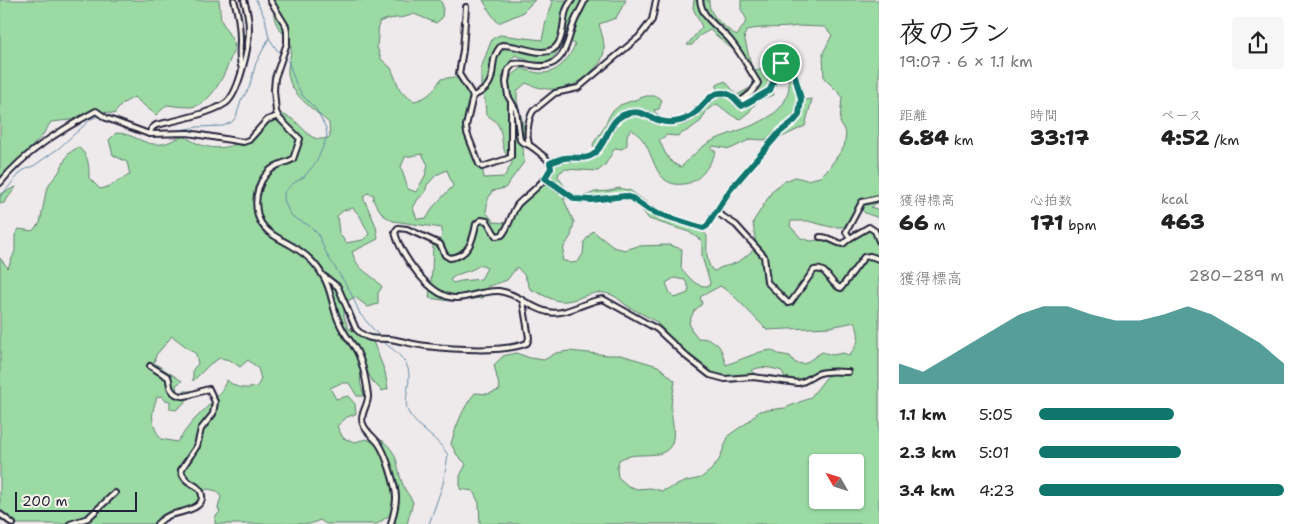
<!DOCTYPE html>
<html lang="ja">
<meta charset="utf-8">
<style>
body{margin:0;font-family:"Shantell Sans","Klee One",sans-serif;background:#f6f6f6;color:#222;height:100vh;display:flex;flex-direction:column;font-size:19px;white-space:nowrap}
*{box-sizing:border-box;margin:0}
p{font-size:16px;color:#767676}
.icon{flex:none;width:28px;height:28px;fill:none;stroke:currentColor;stroke-width:2;stroke-linecap:round;stroke-linejoin:round}
.map{position:relative;flex:1;overflow:hidden}
.details{display:flex;flex-direction:column;background:#fff;width:425px}
.details>*{flex:none}
.needle{width:32px;rotate:309deg}
.buttons{position:absolute;left:809px;top:454px;display:grid;gap:10px}
.buttons a{display:grid;place-items:center;width:55px;height:55px;border-radius:5px;background:#fff;box-shadow:0 1px 4px #0004;font-size:25px}
.scale{position:absolute;left:15px;bottom:12px;width:122px;box-sizing:border-box;padding-left:5px;border:2px solid #22223b;border-top:0;font-size:14px;line-height:18px;white-space:nowrap;color:#22223b;-webkit-text-stroke:4px #f7f3e8;paint-order:stroke}
.pin{position:absolute;display:grid;place-items:center;width:42px;height:42px;color:#fff;margin:-21px;border:2px solid #fff;border-radius:50%;box-shadow:0 1px 5px #0007}
.round{display:grid;place-items:center;flex:none;width:52px;height:52px;border-radius:5px;background:#f6f6f6}
.summary{display:flex;align-items:center;justify-content:space-between;height:85px;padding:0 20px}
h1{font-size:28px;font-weight:800;line-height:38px}
.figures{display:grid;grid-template-columns:repeat(3,1fr);gap:8px;height:85px;padding:5px 20px}
.figures div{display:grid;align-content:center}
.figures b{font-size:21px;font-weight:800}
.figures small{font-size:14px;font-weight:400}
.figures p{font-size:14px}
.chart{height:140px;padding:10px 20px}
.chart p{display:flex;justify-content:space-between}
.chart svg{width:100%;height:90px;margin-top:5px;fill:#0f766e;opacity:.7}
ul{padding:0 20px;list-style:none;font-size:16px}
li{display:grid;grid-template-columns:80px 60px 1fr;align-items:center;height:38px}
li i{height:12px;border-radius:6px;background:#0f766e}
main{display:flex;flex:1;min-height:0}
.map>svg:first-child{display:block}
.green{fill:#9bdaa3;stroke:#5e7e6f;fill-rule:evenodd}
.lines{fill:none;stroke-linecap:round;stroke-linejoin:round}
.stream{stroke:#648ca9;stroke-width:1}
.street-casing{stroke:#22223b;stroke-width:8}
.street{stroke:#f7f3e8;stroke-width:4}
.route-casing{stroke:#fff;stroke-width:10}
.route{stroke:#0f766e;stroke-width:6}
</style>
<main>
<div class="map">
<svg width="879" height="524" viewBox="0 0 879 524">
<rect width="100%" height="100%" fill="#eee9ea"/>
<filter id="ink" filterUnits="userSpaceOnUse"><feTurbulence type="fractalNoise" baseFrequency=".02" numOctaves="2"/><feDisplacementMap in="SourceGraphic" scale="10" xChannelSelector="R" yChannelSelector="G"/><feConvolveMatrix kernelMatrix="1 2 1 2 8 2 1 2 1" color-interpolation-filters="sRGB"/></filter>
<g filter="url(#ink)">
<g class="green">
<path d="M0 0H219L221 20 235 45C229 65 214 105 191 107 183 107 175 106 167 105L156 115 134 97 122 104 114 114 95 110 80 119 51 122 42 136 0 180Z"/>
<path d="M276 0H440L443 6 442 18 436 23 414 14C400 20 393 16 379 22L377 47 381 59 391 68 401 92 414 101C429 98 433 91 441 79 457 76 463 77 474 91L472 103 466 115 464 128 482 167 484 178 504 177 512 163 510 155 507 156C497 139 508 126 486 115L485 100 481 91V68L492 39 500 35 542 40 546 21 553 2 550 0H626L616 18 599 24C602 35 607 48 602 58 601 63 596 67 593 70 573 91 552 94 526 83L517 91V101L526 135 523 147 524 162 505 188 492 191 488 199 486 212 494 222 507 223 519 201 539 185 550 179V168L562 161 586 160 596 157 593 144 602 131 611 113 620 105 646 96H657L662 100 659 109 654 110C663 124 670 121 686 120 695 110 702 97 716 95L717 85 725 81 737 95 752 87 753 80 738 54 710 30 699 36 692 45H687L702 27 693 8 694 0H709C708 16 725 27 737 36L747 20 741 9V0H879V201L871 207 879 210V218L865 213 858 206 844 227H831L808 221H791L790 226 801 238 811 241 823 239 842 247 848 241 869 227 879 229V261L876 262 879 265V524H480L479 503 473 491 460 489V476L466 464 457 455 451 444C456 426 463 407 475 393L488 394 500 390 494 365 503 356 516 353 530 358 544 360 556 353 569 351 608 355H621L658 366 675 381C674 390 671 400 671 408 672 425 681 450 657 454 644 456 630 453 619 460L617 468 618 477 628 486 637 489 650 488 662 491 687 481 701 478 711 470 719 460 729 435 748 422 759 411 785 408 810 398 829 374 822 372C813 383 799 380 785 378L782 371C773 368 759 365 751 371L762 377C757 377 751 375 747 376 742 378 738 382 733 382 702 382 677 341 656 322 647 315 636 312 626 305 622 302 618 298 614 296 596 287 583 299 566 301 554 303 541 293 530 289L525 276 517 267 507 280 487 287 483 298 450 301 429 298 432 272 433 245 442 237V228L393 221 383 215 373 200 374 195 367 193 363 197 376 226 378 239 352 252C359 274 370 271 382 287L378 293V304L368 307 355 297 344 303V316L348 328 372 339 385 372 388 389 382 391 373 382 364 365C359 377 359 384 365 396H357L349 383H341L330 388 336 399 348 396 355 404 356 414 347 417 337 426 343 438 355 442 366 439 379 445 382 440C401 456 395 465 403 485 405 491 410 496 413 502L407 524H392L396 513V505L390 515 377 524H326L320 520 310 524H215V517L220 512 218 508 221 497 217 491 208 489 202 492 201 498 202 504C191 514 178 518 163 519L160 524H7L0 519V258L8 268 15 251V235L19 229 32 231 40 223 46 192 50 183 59 172 68 154 78 147C89 156 89 164 89 178L100 189C112 187 119 179 130 175L127 162 113 155 109 140 116 133C132 132 145 147 162 144 169 143 177 138 184 136 206 151 227 152 249 137 253 134 257 129 261 126 268 122 274 119 281 114 284 115 289 117 292 119 306 128 310 145 330 137L329 123C313 108 286 93 288 68 289 60 293 49 290 41 289 38 284 35 282 32 273 22 272 12 276 0ZM798 26 825 27 832 35 823 53 824 78 842 96 840 122 846 134 844 147 829 168 820 177 807 180 795 177 783 182 773 190 753 222 756 247C750 253 743 260 735 263 727 267 723 265 715 271L712 270C705 260 707 248 707 236L702 230 657 214 647 203 631 191 619 188 609 191 595 192 581 198 570 196 558 176 559 173 565 169 598 171 605 165 615 148 622 149 627 145V135L631 129C636 133 642 138 645 143 655 160 657 188 684 184 701 182 709 165 716 152L711 148 714 146 730 149 751 139 763 140 784 136 805 126 812 99 805 100 797 98 794 83 788 69C788 77 790 85 788 92 781 124 734 129 710 142 699 148 691 158 681 167 668 163 665 152 659 140L667 135 677 136 690 129 701 121 707 110 717 104C726 110 730 116 740 119L749 112 758 100 774 95 773 88 763 70H756L751 65 744 36 747 30C764 26 781 29 798 26ZM570 40 575 45C563 70 548 80 522 68L511 76 506 88 502 78 508 64 515 55 532 62H549C556 55 562 44 570 40ZM422 154 428 165 425 176 416 192 408 189 401 167 405 157ZM447 170 453 186 433 207 427 218 417 219 413 208 418 199 425 193 427 185 436 175ZM617 195 628 199 639 206 649 219 689 232 702 241V257L710 282 709 286C694 287 692 279 681 269L682 249 669 245 638 246 625 250 613 247 593 231 584 242 583 254 578 262 571 263 562 260 564 247 571 236 574 222 563 198 580 201ZM353 208 360 216 369 234 363 240 346 243 339 233 337 216 344 210ZM480 265 487 268 481 279 461 281 453 283 450 280C459 271 470 273 480 265ZM674 278 685 280 689 288 688 293 675 298 670 293 666 283ZM720 286 731 293 767 330 830 327 855 322C861 338 859 342 849 356L844 353 832 355 822 352 804 364 795 363 790 356 778 354 771 350 760 352 726 365C721 347 719 339 698 338L691 329 689 322 694 311 702 304 700 297ZM172 336 196 354 198 364 193 369V381L210 364 220 358 230 360 240 367 248 360 258 368 261 379 257 387C244 389 237 389 227 380L219 395 192 422 177 442 161 439C150 423 151 414 157 397L161 396 165 400 170 401V409L176 410 193 395 194 391H185L177 393 176 385 182 381 154 363 156 355ZM818 462H855V500H818Z"/>
<polygon points="483,0 535,0 522,13 498,23 490,12"/>
<polygon points="16,187 4,203 0,204 0,194"/>
</g>
<g class="lines">
<g class="stream">
<polyline points="256,0 265,18 269,38 277,50 287,58 296,84 303,96 316,109 326,128 327,137 317,161 305,176 291,185 284,193 284,200 288,210 293,217 310,226 318,234 327,255 350,291 360,314 380,337"/>
<polyline points="128,124 148,131"/>
<polyline points="174,131 197,127 223,126 232,122 236,117 241,101 249,88 256,63 269,38"/>
<polyline points="0,197 22,171 35,165 59,148 91,119 101,115"/>
<path d="M382 341C391 348 402 355 407 366 414 381 400 401 410 415 421 431 438 438 448 455L443 484 429 524"/>
</g>
<g class="street-casing">
<g id="street">
<path d="M234 0C238 13 240 27 240 40 240 51 238 58 242 69"/>
<path d="M270 0 286 26 287 32V43L275 78 274 90 276 112 279 118 300 139 293 159C288 162 282 163 276 166 259 176 253 197 258 216 264 235 283 239 297 249 308 256 317 265 323 276 332 290 332 308 339 322 343 332 349 339 355 348 363 361 366 380 368 395 369 405 359 414 363 424 366 432 374 437 379 444 386 454 396 486 396 498 396 506 393 516 391 524"/>
<path d="M585 0C581 9 575 18 572 28 567 44 564 63 544 66 534 67 523 62 513 64L508 70 506 82 508 96 516 110 520 140 522 142C530 144 535 149 541 154 545 157 550 161 551 166 551 178 526 196 518 204 511 213 510 226 502 235L496 236 487 221 481 220 476 224C473 240 469 256 450 258L445 255 440 244 407 229 398 228 395 232C400 255 431 299 457 298 471 297 484 290 499 291 517 293 530 308 548 312 566 316 585 301 603 299L657 329 687 357 710 375 725 379 753 377 798 383C806 382 810 377 817 374 827 370 838 372 848 372"/>
<path d="M700 0C702 19 719 27 730 40 741 53 749 69 758 83L751 93 738 103"/>
<polyline points="466,7 463,50 459,74 473,96 466,126 467,133 479,164 482,167 507,159 511,157 511,103"/>
<path d="M473 96C504 83 484 63 502 45 516 45 527 51 541 52 564 53 562 29 565 14 566 9 569 4 572 0"/>
<path d="M149 134 152 128 156 125C174 121 210 114 226 103 239 93 249 47 249 30 249 20 247 9 244 0"/>
<path d="M529 144C526 135 528 119 533 111L555 93 578 88 639 37 652 20 656 0"/>
<path d="M545 178 575 199 591 200 625 196 632 198 649 210 659 214 703 228 707 226 730 190 780 132 794 121 799 115 801 99 796 79 792 67 785 63H781L770 90 742 106C738 103 734 96 728 94 713 88 704 106 694 114 689 119 681 122 674 122 653 125 644 105 623 115 607 122 607 143 594 154 585 161 575 156 564 158 560 159 555 161 550 163"/>
<path d="M0 183C26 151 59 131 96 111L106 118 149 134 188 133 243 142 249 140 267 120 278 116"/>
<polyline points="879,198 862,202 846,232 850,238 869,227 875,231 879,241"/>
<path d="M716 212 736 225 764 256 767 282 788 303 791 302 814 270C828 266 829 285 841 288L864 257 870 256 879 259"/>
<path d="M820 237C829 236 834 243 843 244L850 238"/>
<path d="M325 277 338 287 356 329C371 344 380 336 396 340 406 342 416 345 426 346 452 349 504 353 527 343L529 338 523 302 521 299"/>
<path d="M150 366 168 377C170 381 169 386 171 389 180 404 197 391 209 389L215 402 213 414 201 429 197 446 181 470C185 486 197 482 201 492 208 509 180 512 170 515 165 517 161 520 157 524"/>
<polyline points="0,514 13,524"/>
<polyline points="70,524 88,518 115,493"/>
</g>
</g>
<use href="#street" class="street"/>
</g>
</g>
<g class="lines" filter="url(#ink)">
<g class="route-casing">
<path id="route" d="M781 63H785L792 67 796 80 801 99 799 115 794 121 780 132 730 190 707 226 703 228 659 214 649 210 632 198 625 196 591 200 575 199 545 178 551 168 550 163C555 161 560 159 564 158 575 156 585 161 594 154 607 143 608 122 623 115 644 105 653 125 674 122 681 121 688 119 694 114 704 106 712 88 728 94 734 96 738 103 742 106L770 90Z"/>
</g>
<use href="#route" class="route"/>
</g>
</svg>
<div class="buttons">
<a><svg class="needle" viewBox="-14 -14 28 28"><path d="M0-13l5 13h-10z" fill="#e53935"/><path d="M0 13l5-13h-10z" fill="#767676"/></svg></a>
</div>
<div class="scale">200 m</div>
<div class="pin" style="left:781px;top:63px;background:#1e9e55"><svg class="icon" aria-label="arrive" viewBox="0 0 24 24"><path d="M6 21V4h12l-3 4 3 4H6"/></svg></div>
</div>
<section class="details">
<div class="summary"><div><h1>夜のラン</h1><p>19:07 · 6 × 1.1 km</p></div><a class="round"><svg class="icon" aria-label="share" viewBox="0 0 24 24"><path d="M12 15V3M7 8l5-5 5 5M5 13v7h14v-7"/></svg></a></div>
<div class="figures">
<div><p>距離</p><b>6.84<small> km</small></b></div>
<div><p>時間</p><b>33:17</b></div>
<div><p>ペース</p><b>4:52<small> /km</small></b></div>
</div>
<div class="figures">
<div><p>獲得標高</p><b>66<small> m</small></b></div>
<div><p>心拍数</p><b>171<small> bpm</small></b></div>
<div><p>kcal</p><b>463</b></div>
</div>
<div class="chart"><p><span>獲得標高</span>280–289 m</p>
<svg viewBox="0 0 160 44" preserveAspectRatio="none"><path d="M0 44V34L10 38L20 31L30 24L40 17L50 10L60 6L70 6L80 10L90 13L100 13L110 10L120 6L130 10L140 17L150 24L160 34V44z"/></svg>
</div>
<ul>
<li><b>1.1 km</b>5:05<i style="width:55%"></i></li>
<li><b>2.3 km</b>5:01<i style="width:58%"></i></li>
<li><b>3.4 km</b>4:23<i style="width:100%"></i></li>
</ul>
</section>
</main>
